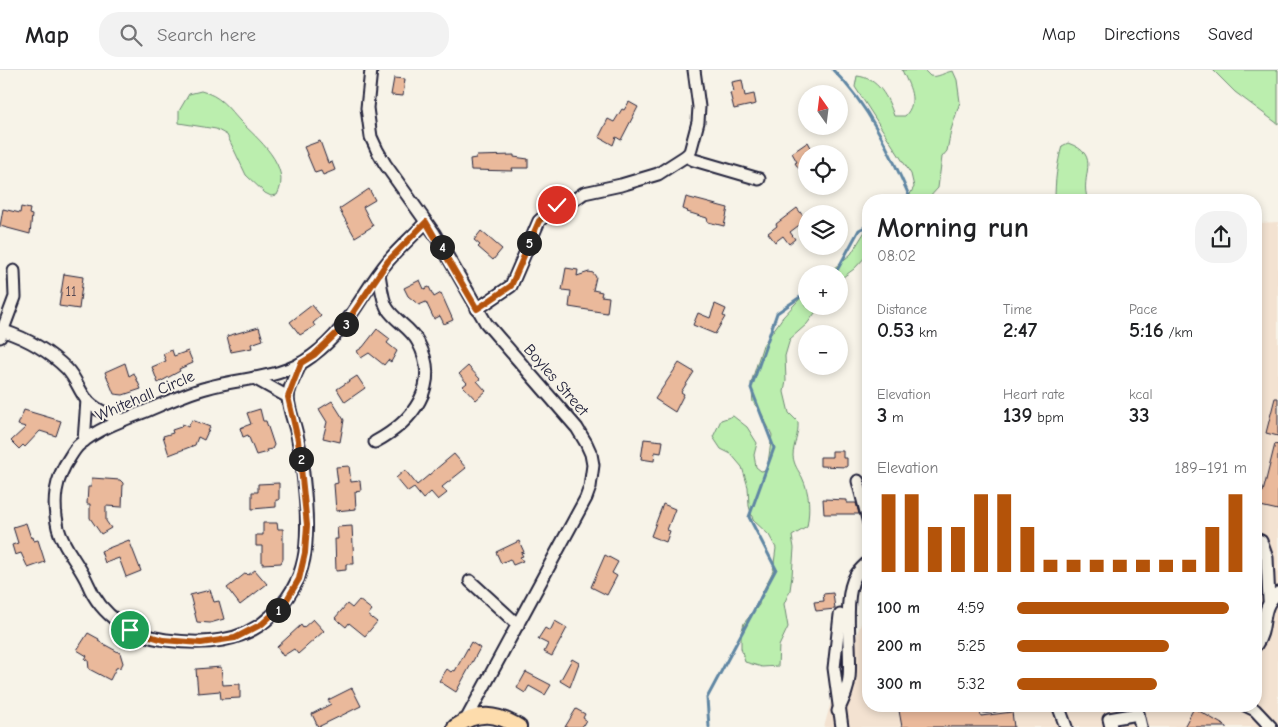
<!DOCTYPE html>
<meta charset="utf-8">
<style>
body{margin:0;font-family:"Comic Neue",sans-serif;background:#f2f2f2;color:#202124;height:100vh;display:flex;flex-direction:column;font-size:19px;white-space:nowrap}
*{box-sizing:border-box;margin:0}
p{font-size:16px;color:#757577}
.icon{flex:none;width:28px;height:28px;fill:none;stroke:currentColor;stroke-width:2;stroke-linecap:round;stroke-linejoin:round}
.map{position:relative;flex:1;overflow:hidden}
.side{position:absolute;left:862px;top:124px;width:400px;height:518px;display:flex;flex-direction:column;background:#fff;border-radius:20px;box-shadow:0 2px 8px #0003}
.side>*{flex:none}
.needle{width:32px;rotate:346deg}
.controls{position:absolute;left:798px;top:15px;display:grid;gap:10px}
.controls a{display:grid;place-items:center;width:50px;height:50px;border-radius:50%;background:#fff;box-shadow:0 2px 8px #0003;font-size:25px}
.pin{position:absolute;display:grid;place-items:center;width:42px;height:42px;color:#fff;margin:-21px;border:2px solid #fff;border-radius:50%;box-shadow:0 1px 5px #0007}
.km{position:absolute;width:25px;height:25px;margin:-12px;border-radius:50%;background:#222;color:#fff;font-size:14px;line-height:25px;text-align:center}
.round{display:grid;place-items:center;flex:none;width:52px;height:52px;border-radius:20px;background:#f2f2f2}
.head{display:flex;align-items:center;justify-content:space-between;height:85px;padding:0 15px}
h1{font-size:28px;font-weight:800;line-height:38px}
.stats{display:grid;grid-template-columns:repeat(3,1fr);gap:8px;height:85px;padding:5px 15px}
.stats div{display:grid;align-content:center}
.stats b{font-size:21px;font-weight:800}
.stats small{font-size:14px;font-weight:400}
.stats p{font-size:14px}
.chart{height:140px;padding:10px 15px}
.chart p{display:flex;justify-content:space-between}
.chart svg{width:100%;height:90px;margin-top:5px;stroke:#b45309;stroke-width:6}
ul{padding:0 15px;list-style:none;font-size:16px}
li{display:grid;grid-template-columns:80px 60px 1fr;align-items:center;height:38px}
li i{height:12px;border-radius:6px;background:#b45309}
header{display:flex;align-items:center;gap:30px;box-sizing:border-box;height:70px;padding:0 25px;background:#fff;border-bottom:1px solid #e0e0e0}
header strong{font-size:24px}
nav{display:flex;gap:28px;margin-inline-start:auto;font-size:18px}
.search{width:350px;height:45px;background:#f2f2f2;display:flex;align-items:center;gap:12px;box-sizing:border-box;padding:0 18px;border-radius:20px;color:#757577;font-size:19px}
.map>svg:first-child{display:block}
.built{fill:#f3e2d1}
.green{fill:#bbeeae;stroke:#6e8874}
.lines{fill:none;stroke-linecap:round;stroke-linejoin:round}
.stream{stroke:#5f86a3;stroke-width:3}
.building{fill:#eab99b;stroke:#22223b}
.minor-casing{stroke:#22223b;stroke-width:15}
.major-casing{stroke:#22223b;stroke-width:18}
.minor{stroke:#f7f3e8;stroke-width:11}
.major{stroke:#fddcac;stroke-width:14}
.route-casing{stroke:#fff;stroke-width:10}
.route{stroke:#b45309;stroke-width:6}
.labels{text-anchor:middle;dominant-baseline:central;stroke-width:4;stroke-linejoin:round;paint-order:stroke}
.number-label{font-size:14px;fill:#544853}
.street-label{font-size:16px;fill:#22223b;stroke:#f7f3e8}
</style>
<header>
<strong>Map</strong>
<div class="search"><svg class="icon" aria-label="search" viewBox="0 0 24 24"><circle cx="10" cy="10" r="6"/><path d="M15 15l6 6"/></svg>Search here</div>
<nav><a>Map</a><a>Directions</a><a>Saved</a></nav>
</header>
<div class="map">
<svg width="1278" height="657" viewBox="0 0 1278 657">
<rect width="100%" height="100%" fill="#f7f3e8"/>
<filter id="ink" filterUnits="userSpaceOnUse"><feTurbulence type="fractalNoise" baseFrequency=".02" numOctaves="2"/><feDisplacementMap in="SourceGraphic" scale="10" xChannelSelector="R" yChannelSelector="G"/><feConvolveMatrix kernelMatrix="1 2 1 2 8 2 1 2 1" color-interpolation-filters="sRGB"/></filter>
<g filter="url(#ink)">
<polygon class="built" points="1278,152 1278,657 824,657 834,621 869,534 869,635 1256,635 1256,153"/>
<g class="green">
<path d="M902 0H924L930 6C939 8 944 2 953 1L957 10 960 32 951 60 947 81 942 87 938 118 927 130H907L914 117 911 104 855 17 857 6C878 8 888 27 894 46H905C919 31 909 16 902 0Z"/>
<polygon points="1213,0 1278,0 1278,54 1235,22"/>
<path d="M201 21C221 26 227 37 240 51 257 68 293 97 277 125L271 126 265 123 246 105 227 65 216 59 179 53V41L189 24Z"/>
<path d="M1068 73C1104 86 1078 106 1088 130H1055C1055 111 1057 94 1062 76Z"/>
<polygon points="869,155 869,183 854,199 839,210 839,204 827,204 851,184"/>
<path d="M806 222V236H820L807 254 790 269 785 286 786 311 784 322 789 343 798 352C799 365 793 375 793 386 794 395 798 400 802 407 810 424 810 439 807 457L792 466 794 478 792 506 790 520 784 534 788 557 779 576 778 596 762 597 745 592 741 578V564L744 553 759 535 760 527 773 501 776 478 769 465 753 450 749 436 748 417 742 397 731 384 721 379 713 367 721 350 733 346 747 357 757 373 754 385 756 397 761 401 767 400 772 365 762 344 753 332 751 313 763 275 783 247Z"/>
</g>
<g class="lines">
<g class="stream">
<path d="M833 0C869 35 891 84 911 130"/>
<polyline points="835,204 859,160 869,155"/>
<polyline points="709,657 707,628 776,499 749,447 774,378 751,318 777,243 806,223"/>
</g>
</g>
<g class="building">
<polygon points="394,8 405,9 403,26 391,25"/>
<polygon points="742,10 745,26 754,24 756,34 734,39 730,23 734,22 732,12"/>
<polygon points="629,32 638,37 621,70 616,67 613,75 599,67 608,49 614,52 622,39 624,40"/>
<polygon points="320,71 328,93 332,92 335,100 323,105 321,101 315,103 304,77"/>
<polygon points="808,72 813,81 806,84 806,109 795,93 797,92 792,83"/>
<polygon points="514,85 514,87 528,89 528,98 512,98 513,101 471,100 470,89 476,88 476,86"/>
<polygon points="369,119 375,130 363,137 373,156 355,167 339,139"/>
<polygon points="686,127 728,138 724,156 708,152 707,148 687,142 688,141 683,139"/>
<polygon points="21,137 30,139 29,144 32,145 30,164 0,156 3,139 20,143"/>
<polygon points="797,138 806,150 790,162 795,169 789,174 783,166 775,172 768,163 777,156 776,154"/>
<polygon points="481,161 502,179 493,190 478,177 480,175 474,170"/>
<polygon points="566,198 578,200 577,206 589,202 593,203 596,207 593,220 602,222 601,226 609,227 607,243 569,237 571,221 562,220"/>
<polygon points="64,204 83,207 79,239 59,236"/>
<polygon points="420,210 424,219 429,217 434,227 441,223 453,250 444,254 440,246 434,249 426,232 419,235 408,226 404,218"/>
<polygon points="715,234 726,239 723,246 725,247 715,264 693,255 698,243 710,248"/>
<polygon points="312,235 321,246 313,253 315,256 300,265 290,252"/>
<polygon points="259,257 263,270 251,274 252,278 231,282 227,266"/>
<polygon points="377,259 390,269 387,273 397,281 391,292 388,290 384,295 369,283 361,288 357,281 363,277"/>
<polygon points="172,280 174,286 188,281 193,293 179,299 180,301 158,313 152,297 166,291 163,284"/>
<polygon points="125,293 129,306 134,303 141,319 123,325 114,324 105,302"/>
<polygon points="679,293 694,302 681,322 684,324 675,342 655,329"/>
<polygon points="468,296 480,309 477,311 486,321 476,330 463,316 467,313 459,304"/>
<polygon points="357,306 365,318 345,332 337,319"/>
<polygon points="1275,328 1278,328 1278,366 1266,363"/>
<polygon points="332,331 344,350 340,372 323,368 327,352 319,339"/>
<polygon points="260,339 263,351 266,351 274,375 272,379 266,380 267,382 256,385 248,365 243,367 240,358 251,354 247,343"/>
<polygon points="24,340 61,351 56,366 40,361 25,377 23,375 19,379 11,371 26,357 18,355"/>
<polygon points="192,350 210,357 204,370 198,367 195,375 169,385 163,366 173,363 172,360 181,357 182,354 188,357"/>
<polygon points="644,369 663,371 661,383 655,382 654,391 641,389"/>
<polygon points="1275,374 1278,375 1278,440 1256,435 1258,421 1263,422"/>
<polygon points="832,381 843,381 843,388 847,388 847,397 820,396 820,387 832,387"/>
<polygon points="454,384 466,398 442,417 447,423 438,430 431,422 423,429 414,418 408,422 396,408 405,400 417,415"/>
<polygon points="349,396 351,412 360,411 361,421 355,422 356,439 336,441 334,414 338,413 336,397"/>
<polygon points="92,408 120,410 123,413 122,437 106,436 106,451 111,458 101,464 90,448 90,434 87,434 88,417 91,417"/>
<polygon points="279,413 279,430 276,430 276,437 252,439 252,422 258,422 258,414"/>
<polygon points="823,429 847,430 847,433 856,433 859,444 824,444"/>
<polygon points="663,434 675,439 667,460 670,461 666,472 651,466"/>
<polygon points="26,453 31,468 33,467 34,471 38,470 45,492 28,498 21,483 15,485 12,475 18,473 13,457"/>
<polygon points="263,453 277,453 278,459 283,459 283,489 281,493 262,494 262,476 256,476 256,465 263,465"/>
<polygon points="352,456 354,494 346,494 346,500 336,501 335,469 338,469 337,457"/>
<polygon points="129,470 141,501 126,507 119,488 105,493 101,481"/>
<polygon points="519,471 524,482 521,483 523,486 520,487 523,491 513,495 510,489 501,493 496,482"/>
<polygon points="605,485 618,492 612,503 617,506 607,525 591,517"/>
<polygon points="255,500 267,514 240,535 227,518 246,503 248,505"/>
<polygon points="210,520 214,532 219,531 224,549 210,553 197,552 190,525"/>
<polygon points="833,523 835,539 816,541 814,532 824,531 823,524"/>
<polygon points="359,530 372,540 368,545 377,552 365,566 349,553 346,557 335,548 347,534 352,538"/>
<polygon points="313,549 324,561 298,584 294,579 283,586 277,577 301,555 303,558"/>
<polygon points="555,551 567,558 552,586 544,582 548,574 538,569 545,558 550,561"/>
<polygon points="88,563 99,569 98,571 120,583 123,593 121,597 116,598 110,610 89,599 88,590 85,589 87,586 77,580"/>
<polygon points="471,572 480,578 456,622 439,611 447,599 451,602 453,600 455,601"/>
<polygon points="572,589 579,593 570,617 560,611"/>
<polygon points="221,597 223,615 240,614 240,628 221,629 220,621 198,623 196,599"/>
<polygon points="526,602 551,615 545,625 529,616 525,623 517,618"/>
<polygon points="352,618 361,636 318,657 312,644 331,634 328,630"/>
<polygon points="898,635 979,635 981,646 1012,642 1014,657 902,657"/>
<polygon points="1194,638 1227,657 1184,657"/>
<polygon points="576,639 585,644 583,648 586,650 582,657 565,657"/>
</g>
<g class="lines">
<g class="minor-casing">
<g id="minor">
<polyline points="371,0 367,38 371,67 377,80 385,94 434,163 486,253 577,358 586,373 591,384 593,395 590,417 586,428 467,648"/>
<polyline points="686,86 694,90 759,109"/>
<polyline points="477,239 511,216 539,151 557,135 574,130 584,123 621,115 658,104 686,86 690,82 698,52 699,37 694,0"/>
<path d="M4 261C28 269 49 281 67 299 75 307 79 320 86 329 94 340 110 345 123 350"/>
<polyline points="0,267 15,227 14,201"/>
<path d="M301 293C297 303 288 317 288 328 289 342 296 356 298 370 302 387 303 405 305 423 309 471 309 511 271 546 243 573 204 575 166 570 132 566 101 546 88 514 80 495 63 478 58 458 52 431 55 409 70 387 73 382 76 377 80 374 98 359 120 351 141 343 163 334 184 324 206 318 243 307 281 310 312 286 350 258 361 223 389 190 400 177 414 165 426 152"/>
<polyline points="254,308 288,327"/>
<polyline points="84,371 87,330"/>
<path d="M375 372C412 352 442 316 418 272 411 258 395 251 387 238 382 229 381 215 379 204"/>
<polyline points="858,411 869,453"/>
<polyline points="1256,469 1261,471 1267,488 1269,530"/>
<polyline points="470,511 518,555"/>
<polyline points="840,545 834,598 842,657"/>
<path d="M1256 575C1269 557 1258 539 1278 523"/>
<polyline points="1058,635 1066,657"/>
<polyline points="1136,635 1141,657"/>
<polyline points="1245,635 1255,640 1271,657"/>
<polyline points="986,636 994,635"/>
<path d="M838 641C843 630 848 620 849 608 852 583 842 526 856 505 859 500 864 496 869 491"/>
<polyline points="1111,657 1109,649 1138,644"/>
</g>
</g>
<g class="major-casing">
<path id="major" d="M455 657C478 641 496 643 519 657"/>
</g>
<use href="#minor" class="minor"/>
<use href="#major" class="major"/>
</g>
</g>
<g class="lines" filter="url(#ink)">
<g class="route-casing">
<polyline id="route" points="130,560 163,570 201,573 235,568 262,554 285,533 299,509 305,483 307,455 298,370 288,327 294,311 301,293 314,285 345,255 388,191 426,152 477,239 511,216 539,151 557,135"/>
</g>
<use href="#route" class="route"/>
</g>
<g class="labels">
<g class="number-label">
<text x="71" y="221">11</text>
</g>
<g class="street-label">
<text transform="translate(556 310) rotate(49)">Boyles Street</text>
<text transform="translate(145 326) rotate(-23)">Whitehall Circle</text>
</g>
</g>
</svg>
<div class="controls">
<a><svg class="needle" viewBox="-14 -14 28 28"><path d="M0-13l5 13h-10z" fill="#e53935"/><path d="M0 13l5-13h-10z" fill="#757577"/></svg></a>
<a><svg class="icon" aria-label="locate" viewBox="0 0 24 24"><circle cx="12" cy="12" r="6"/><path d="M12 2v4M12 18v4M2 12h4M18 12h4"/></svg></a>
<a><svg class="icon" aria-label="layers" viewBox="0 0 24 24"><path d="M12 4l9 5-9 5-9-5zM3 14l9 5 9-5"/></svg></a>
<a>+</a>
<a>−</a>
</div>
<div class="pin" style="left:130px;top:560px;background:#1e9e55"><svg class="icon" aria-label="arrive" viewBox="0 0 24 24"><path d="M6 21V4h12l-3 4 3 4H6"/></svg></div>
<div class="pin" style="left:557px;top:135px;background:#d93025"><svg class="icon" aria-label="check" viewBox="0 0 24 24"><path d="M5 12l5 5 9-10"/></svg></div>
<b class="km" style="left:278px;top:540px">1</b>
<b class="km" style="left:301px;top:389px">2</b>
<b class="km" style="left:346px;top:254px">3</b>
<b class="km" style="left:442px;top:177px">4</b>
<b class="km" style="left:529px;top:173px">5</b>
<section class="side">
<div class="head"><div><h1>Morning run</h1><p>08:02</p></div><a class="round"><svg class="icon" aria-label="share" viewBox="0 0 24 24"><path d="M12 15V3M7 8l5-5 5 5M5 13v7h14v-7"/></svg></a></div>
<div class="stats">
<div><p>Distance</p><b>0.53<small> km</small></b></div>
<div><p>Time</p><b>2:47</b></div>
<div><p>Pace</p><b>5:16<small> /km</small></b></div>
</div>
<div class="stats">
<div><p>Elevation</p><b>3<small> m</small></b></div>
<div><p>Heart rate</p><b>139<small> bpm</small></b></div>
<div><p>kcal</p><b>33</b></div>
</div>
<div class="chart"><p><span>Elevation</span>189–191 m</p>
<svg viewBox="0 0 160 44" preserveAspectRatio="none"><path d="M5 44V6M15 44V6M25 44V22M35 44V22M45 44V6M55 44V6M65 44V22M75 44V38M85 44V38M95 44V38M105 44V38M115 44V38M125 44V38M135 44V38M145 44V22M155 44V6"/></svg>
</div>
<ul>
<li><b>100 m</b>4:59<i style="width:92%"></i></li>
<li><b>200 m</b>5:25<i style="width:66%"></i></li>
<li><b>300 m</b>5:32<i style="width:61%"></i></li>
</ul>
</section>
</div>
